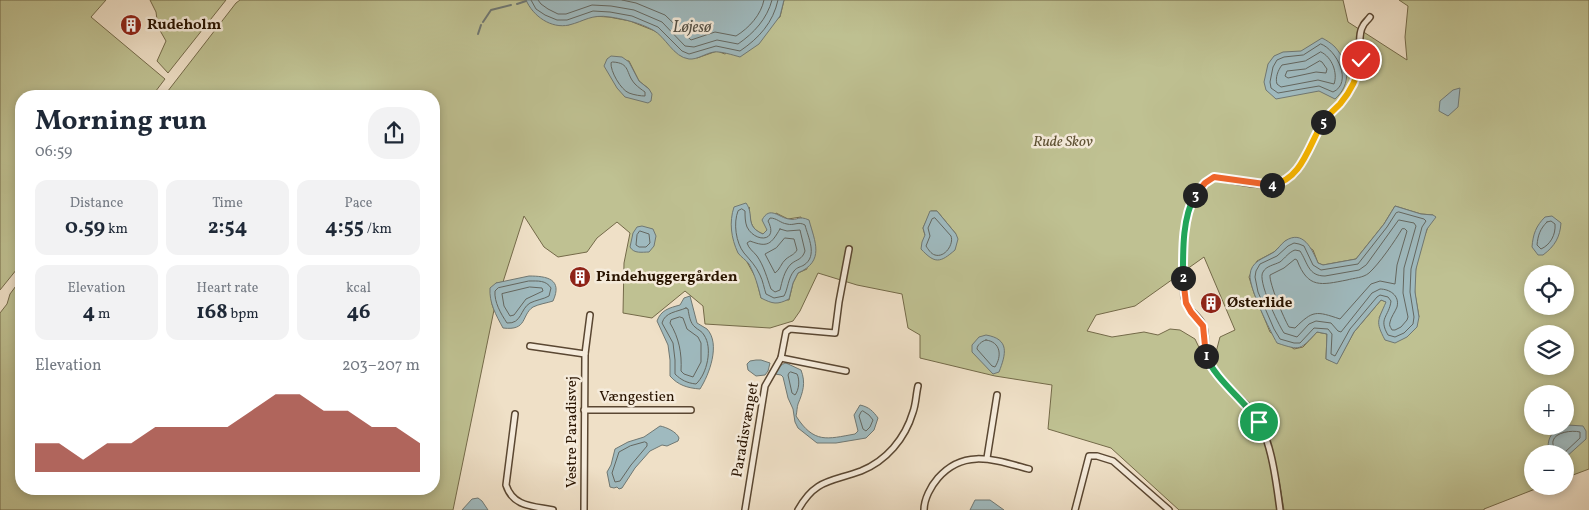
<!DOCTYPE html>
<meta charset="utf-8">
<style>
body{margin:0;font-family:Vollkorn,serif;background:#f2f2f3;color:#1f2937;height:100vh;display:flex;flex-direction:column;font-size:19px;white-space:nowrap}
*{box-sizing:border-box;margin:0}
p{font-size:16px;color:#747a83}
.icon{flex:none;width:28px;height:28px;fill:none;stroke:currentColor;stroke-width:2;stroke-linecap:round;stroke-linejoin:round}
.map{position:relative;flex:1;overflow:hidden}
.sheet{position:absolute;left:15px;top:90px;width:425px;height:405px;display:flex;flex-direction:column;background:#fff;border-radius:20px;box-shadow:0 2px 8px #0003}
.sheet>*{flex:none}
.fabs{position:absolute;left:1524px;top:265px;display:grid;gap:10px}
.fabs a{display:grid;place-items:center;width:50px;height:50px;border-radius:50%;background:#fff;box-shadow:0 2px 8px #0003;font-size:25px}
.pin{position:absolute;display:grid;place-items:center;width:42px;height:42px;color:#fff;margin:-21px;border:2px solid #fff;border-radius:50%;box-shadow:0 1px 5px #0007}
.km{position:absolute;width:25px;height:25px;margin:-12px;border-radius:50%;background:#222;color:#fff;font-size:14px;line-height:25px;text-align:center}
.round{display:grid;place-items:center;flex:none;width:52px;height:52px;border-radius:20px;background:#f2f2f3}
.headline{display:flex;align-items:center;justify-content:space-between;height:85px;padding:0 20px}
h1{font-size:28px;font-weight:700;line-height:38px}
.metrics{display:grid;grid-template-columns:repeat(3,1fr);gap:8px;height:85px;padding:5px 20px}
.metrics div{display:grid;align-content:center;border-radius:12px;background:#f2f2f3;text-align:center}
.metrics b{font-size:21px;font-weight:700}
.metrics small{font-size:14px;font-weight:400}
.metrics p{font-size:14px}
.chart{height:140px;padding:10px 20px}
.chart p{display:flex;justify-content:space-between}
.chart svg{width:100%;height:90px;margin-top:5px;fill:#8f2418;opacity:.7}
.map>svg:first-child{display:block}
.green{fill:#bfc192;stroke:#746a49;fill-rule:evenodd}
.water{fill:#9fbabf;stroke:#707873}
.lines{fill:none;stroke-linecap:round;stroke-linejoin:round}
.shore{stroke:#646760;stroke-width:1}
.stream{stroke:#707873;stroke-width:2}
.minor-casing{stroke:#5a4732;stroke-width:8}
.minor{stroke:#f5ebdb;stroke-width:5}
.split-1-casing{stroke:#fff;stroke-width:10}
.split-2-casing{stroke:#fff;stroke-width:10}
.split-3-casing{stroke:#fff;stroke-width:10}
.split-4-casing{stroke:#fff;stroke-width:10}
.split-5-casing{stroke:#fff;stroke-width:10}
.split-6-casing{stroke:#fff;stroke-width:10}
.split-1{stroke:#22a559;stroke-width:6}
.split-2{stroke:#f0652b;stroke-width:6}
.split-3{stroke:#22a559;stroke-width:6}
.split-4{stroke:#f0652b;stroke-width:6}
.split-5{stroke:#f5b400;stroke-width:6}
.split-6{stroke:#f5b400;stroke-width:6}
.labels{text-anchor:middle;dominant-baseline:central;stroke-width:5;stroke-linejoin:round;paint-order:stroke}
.poi-label{font-size:15px;font-weight:bold;fill:#291400;stroke:#f5ebdb;text-anchor:start}
.park-label{font-size:15px;font-style:italic;fill:#5e5133;stroke:#f5ebdb}
.street-label{font-size:15px;fill:#291400;stroke:#f5ebdb}
.water-label{font-size:16px;font-style:italic;fill:#524e43;stroke:#f5ebdb}
</style>
<div class="map">
<svg width="1589" height="510" viewBox="0 0 1589 510">
<rect width="100%" height="100%" fill="#efe0c7"/>
<filter id="stains"><feTurbulence type="fractalNoise" baseFrequency=".004" numOctaves="4"/><feColorMatrix values="0 0 0 0 .2 0 0 0 0 .09 0 0 0 0 .02 0 0 0 .5 -.17"/></filter>
<radialGradient id="worn" r=".72"><stop offset=".6" stop-color="#630" stop-opacity="0"/><stop offset="1" stop-color="#630" stop-opacity=".3"/></radialGradient>
<g class="green">
<polygon points="0,0 106,0 91,17 165,79 152,96 21,96 21,264 0,290"/>
<polygon points="150,0 226,0 168,73 157,61 166,41 158,27 156,12"/>
<path d="M240 0H526L568 25 593 16 609 17 630 21 655 31 697 58 717 51 725 54 780 17 784 0H1343L1348 22 1407 60 1405 37 1408 6 1399 0H1589V469L1565 478V454H1532V486H1543L1484 509V510H1284L1279 480 1262 421 1254 410 1210 360 1215 356 1220 337 1235 330 1204 257 1135 306 1096 315 1087 331 1112 337 1144 332 1158 335 1170 329 1180 330 1195 339 1206 362 1214 375 1257 423 1263 435 1273 478 1277 510H1179L1111 448 1048 429 1052 385 995 376 920 358V335L908 328 902 294 857 285 818 273 800 311 793 321 770 328 705 324 703 306 685 291 652 318 623 313 624 263 630 233 617 222 597 238 587 252 558 257 544 247 524 216 503 282 496 283 492 304 494 310 453 510H0V313L7 304 10 294 21 279V489H434V96H164L236 3ZM607 59 629 61 639 81 649 89ZM1395 206 1421 214 1433 215C1423 238 1412 268 1415 294 1416 302 1418 309 1419 317L1379 318 1387 302 1381 300 1354 332 1337 363 1326 359 1327 334 1317 332 1303 347 1294 349 1270 332 1254 293 1249 277 1257 261 1274 252 1285 241 1293 238 1313 250 1318 263 1323 265 1356 259 1384 224ZM749 207C750 220 750 229 763 234L767 230 776 213 788 219 801 217 807 269 798 273 793 283 789 300 761 298 756 278 747 262ZM931 211H937L956 234 925 235 923 228ZM1532 274H1565V306H1532ZM1532 334H1565V366H1532ZM1532 394H1565V426H1532Z"/>
</g>
<g class="water">
<path d="M526 0H784L780 16 759 44 740 57C733 55 720 51 714 52 706 53 697 60 689 59 673 57 666 37 653 30 640 23 624 19 610 17 591 14 585 21 569 25 551 29 533 16 526 0Z"/>
<path d="M1322 38C1326 40 1331 43 1335 47 1349 63 1352 84 1335 99L1319 91 1276 99 1266 90 1264 82 1268 64 1274 56 1283 52 1301 51Z"/>
<polygon points="611,56 622,57 629,62 639,81 649,89 652,94 651,101 648,103 625,97 617,88 604,66 607,59"/>
<polygon points="1460,88 1458,107 1448,116 1439,111 1440,101 1453,90"/>
<path d="M746 203C755 215 744 226 763 234L767 230 762 220C770 205 779 218 789 219 798 221 798 215 809 220 815 242 825 261 798 273L793 283 789 299C777 305 773 304 761 298 758 286 755 275 749 264 746 260 741 257 738 253 731 238 729 222 734 207Z"/>
<path d="M1395 206 1421 214 1433 215 1436 217 1427 229 1416 269 1415 292 1419 317 1417 327 1407 337 1395 343 1385 340C1375 321 1378 321 1386 302L1381 300 1354 332 1337 364 1326 359 1327 334 1317 332C1300 350 1301 351 1277 343 1270 331 1249 288 1250 275 1251 261 1263 259 1274 252 1278 249 1281 244 1285 241 1303 229 1312 249 1318 263L1323 265 1356 259 1384 224Z"/>
<path d="M930 211H937L956 234 958 239 955 250C940 263 935 264 921 249L922 242 925 235 923 228Z"/>
<path d="M1552 216 1561 223C1560 237 1555 246 1543 255H1538L1532 247C1533 234 1536 226 1545 217Z"/>
<path d="M642 226 653 229 656 236 654 246 649 252C642 252 634 254 630 247L633 233 637 227Z"/>
<path d="M529 276C547 276 563 279 553 301 547 303 539 304 533 307 521 315 528 331 503 328 496 315 489 303 490 288L496 283Z"/>
<path d="M690 296 697 323C700 325 704 327 707 329 721 344 709 375 700 389 687 388 678 385 670 376V360L668 345 657 321C661 310 669 308 680 305L684 298Z"/>
<path d="M986 335C1010 339 1006 354 999 372L993 374 972 352V345L979 337Z"/>
<polygon points="756,360 761,360 770,363 768,371 765,375 756,376 748,370 747,364 750,361"/>
<path d="M786 363 801 370C806 383 803 392 798 404 797 407 797 412 796 416 814 444 827 439 855 434L858 431 854 415 860 405C869 407 873 411 878 418L874 430 866 438 836 443H817L798 428 795 422 793 409 788 398 783 377 781 375 775 374C777 368 781 364 786 363Z"/>
<path d="M1568 425 1583 426 1586 431V439L1565 458V454H1553L1548 449C1548 432 1555 432 1568 425Z"/>
<path d="M660 426C666 427 677 432 679 438L678 441 667 446 662 445 650 451 635 468 622 488 619 489 617 487 614 488 610 487 607 472 611 465 615 449 628 442 644 437Z"/>
<polygon points="478,498 482,501 488,510 462,510 472,499"/>
<polygon points="975,500 990,500 1004,510 970,510"/>
</g>
<g class="lines">
<g class="shore">
<path d="M531 0 536 9 545 15 557 20H567L593 11 610 12 632 16 658 27 682 51 689 54 716 46 740 51C759 38 773 23 778 0"/>
<path d="M538 0 541 4 548 9 558 14H566L592 5 611 6 634 10 662 22 685 46 694 47 717 40 738 44C754 33 767 19 772 0"/>
<path d="M622 0 636 3 665 15 691 40 715 32 736 36C749 28 761 15 764 0"/>
<path d="M1321 44C1337 50 1353 83 1333 92L1319 86 1278 93 1271 88 1270 82 1273 67 1277 60 1284 57 1303 55Z"/>
<path d="M1321 52C1332 57 1338 73 1334 84L1318 80 1281 87 1277 84C1275 78 1278 70 1282 65L1305 61Z"/>
<polygon points="1320,61 1322,62 1327,69 1326,73 1316,72 1288,78 1285,76 1287,71 1305,69"/>
<path d="M613 62C631 63 625 73 635 84 638 87 642 90 645 92V96C641 96 634 95 629 93 621 90 610 71 611 63Z"/>
<path d="M742 209 745 211C745 216 745 222 747 227 755 243 779 242 768 221L770 218C777 218 780 223 787 224 794 226 798 221 805 225 808 237 818 256 804 265 801 267 797 267 794 271 788 278 788 289 784 296L774 298 766 294C764 288 763 281 760 275 756 266 750 260 744 253 736 243 733 223 738 211Z"/>
<path d="M1399 212 1424 219 1426 221 1422 227 1411 269 1410 292 1414 317 1413 324 1404 333 1395 337 1388 335C1378 318 1389 317 1391 301L1388 297 1380 295 1377 297 1350 329 1335 356 1331 354 1332 334 1328 329 1314 328 1300 343H1294L1280 339 1274 329 1258 292 1255 277 1256 271 1260 264 1277 256 1288 246 1294 243 1299 244 1304 246 1313 265 1321 270 1358 264 1387 227 1396 213Z"/>
<path d="M935 218 951 236C954 244 945 258 935 255 931 254 928 249 926 246L930 236 928 228 932 219Z"/>
<path d="M1399 220 1414 223 1416 226 1404 268 1403 293 1408 317 1407 320 1401 327 1395 330H1392C1390 326 1389 326 1390 322 1391 317 1395 312 1397 307 1400 295 1389 289 1380 289L1372 293 1341 332 1338 331 1331 323 1316 321 1309 324 1297 337 1284 333C1278 324 1257 280 1263 272 1266 266 1274 265 1280 262 1285 258 1289 252 1295 250L1300 251C1308 263 1308 276 1325 276L1359 270 1366 265Z"/>
<path d="M1547 222 1551 221 1555 224C1556 235 1550 245 1541 249L1537 245C1538 235 1540 229 1547 222Z"/>
<path d="M780 229 787 231 800 230 805 251C802 260 797 259 791 264 784 271 782 282 780 290L775 292 771 289C767 278 764 266 757 256 753 251 749 249 747 243L750 241C768 248 771 244 780 229Z"/>
<path d="M1405 229 1407 231 1397 265 1395 284 1380 281 1371 284 1340 319C1316 311 1313 310 1295 328L1289 327C1284 319 1269 283 1270 275L1284 268 1295 259 1297 260C1308 289 1321 285 1347 280 1354 278 1363 278 1369 273 1379 264 1395 241 1402 229Z"/>
<polygon points="640,231 649,234 650,243 646,247 639,247 636,245 637,235"/>
<path d="M785 238 794 239 797 250C794 255 791 255 786 259 781 263 780 270 775 273L765 254 776 248Z"/>
<path d="M529 281C538 281 546 280 551 288L549 296C544 299 536 300 530 303 520 309 522 324 507 323 501 314 494 302 495 291L498 288Z"/>
<polygon points="530,287 542,288 543,291 526,299 514,315 510,316 504,306 502,294"/>
<path d="M686 308 688 309C689 315 690 323 695 327 698 330 702 331 704 335 713 348 707 374 696 384 687 383 681 380 675 374V360L673 343 662 323C665 312 677 312 686 308Z"/>
<path d="M680 317 683 318 687 329 698 337 701 343V362L693 377 684 374 681 371C682 353 679 338 670 323L671 320Z"/>
<path d="M986 340C1001 342 1002 356 995 367L992 366 977 349C977 345 982 341 986 340Z"/>
<path d="M791 372 797 374C800 380 799 390 795 395L792 393 788 375 789 373Z"/>
<polygon points="863,411 869,415 873,420 870,427 866,431 863,429 859,416 861,412"/>
<polygon points="645,442 647,443 647,446 631,465 620,481 615,482 612,473 619,452 630,446"/>
<path d="M1556 454C1556 449 1552 446 1553 441 1555 432 1572 430 1580 432V438L1563 454"/>
</g>
<g class="stream">
<polyline points="517,4 526,1"/>
<polyline points="483,22 491,10 511,5"/>
<polyline points="478,34 481,25"/>
</g>
<g class="minor-casing">
<g id="minor">
<polyline points="530,346 585,354"/>
<polyline points="781,358 846,371"/>
<polyline points="584,410 691,410"/>
<path d="M515 414 506 485C513 507 533 506 553 510"/>
<polyline points="987,458 997,395"/>
<polyline points="584,510 585,354 590,315"/>
<polyline points="745,510 765,386 781,358 786,332 790,329 835,333 839,302 849,249"/>
<path d="M798 510C815 479 831 482 861 471 886 461 905 439 913 412 916 404 916 394 918 386"/>
<path d="M924 510C924 499 931 486 938 478 964 448 995 460 1029 469"/>
<polyline points="1075,510 1089,456 1097,456 1113,461 1169,510"/>
<path d="M1280 510C1276 480 1271 435 1252 411 1238 395 1219 381 1209 362 1202 351 1208 336 1203 325 1197 313 1188 313 1184 297 1183 266 1181 232 1191 203 1195 192 1204 184 1214 177 1242 181 1280 196 1299 168 1308 153 1314 135 1324 120 1328 114 1335 109 1340 104 1348 95 1355 83 1359 71 1363 58 1356 36 1363 26 1364 23 1368 20 1370 17"/>
</g>
</g>
<use href="#minor" class="minor"/>
</g>
<g class="lines">
<g class="split-1-casing">
<path id="split-1" d="M1206 356C1213 376 1246 403 1259 422"/>
</g>
<g class="split-2-casing">
<polyline id="split-2" points="1183,278 1186,303 1191,312 1203,326 1206,356"/>
</g>
<g class="split-3-casing">
<path id="split-3" d="M1183 278C1183 252 1182 219 1195 195"/>
</g>
<g class="split-4-casing">
<polyline id="split-4" points="1195,195 1205,183 1214,177 1272,185"/>
</g>
<g class="split-5-casing">
<path id="split-5" d="M1272 185C1302 180 1309 144 1323 122"/>
</g>
<g class="split-6-casing">
<path id="split-6" d="M1323 122C1328 115 1334 110 1340 104 1351 91 1358 76 1361 60"/>
</g>
<use href="#split-1" class="split-1"/>
<use href="#split-2" class="split-2"/>
<use href="#split-3" class="split-3"/>
<use href="#split-4" class="split-4"/>
<use href="#split-5" class="split-5"/>
<use href="#split-6" class="split-6"/>
</g>
<defs>
<g id="building-disc" transform="scale(1.125)"><circle r="9.5" fill="#8f2418" stroke="#f5ebdb"/><path d="M-4-6H4V6H1V3H-1V6H-4ZM-2.5-4.3h1.7v1.8h-1.7ZM.8-4.3h1.7v1.8H.8ZM-2.5-1h1.7V.8h-1.7ZM.8-1h1.7V.8H.8Z" fill="#fff"/></g>
</defs>
<g fill-rule="evenodd">
<use href="#building-disc" x="131" y="25"/>
<use href="#building-disc" x="580" y="277"/>
<use href="#building-disc" x="1211" y="303"/>
</g>
<g class="labels">
<g class="poi-label">
<text x="147" y="25">Rudeholm</text>
<text x="596" y="277">Pindehuggergården</text>
<text x="1227" y="303">Østerlide</text>
</g>
<g class="park-label">
<text x="1063" y="142">Rude Skov</text>
</g>
<g class="street-label">
<text x="637" y="397">Vængestien</text>
<text transform="translate(746 430) rotate(-80)">Paradisvænget</text>
<text transform="translate(572 432) rotate(-90)">Vestre Paradisvej</text>
</g>
<g class="water-label">
<text x="692" y="28">Løjesø</text>
</g>
</g>
<rect width="100%" height="100%" filter="url(#stains)"/>
<rect width="100%" height="100%" fill="url(#worn)"/>
</svg>
<div class="fabs">
<a><svg class="icon" aria-label="locate" viewBox="0 0 24 24"><circle cx="12" cy="12" r="6"/><path d="M12 2v4M12 18v4M2 12h4M18 12h4"/></svg></a>
<a><svg class="icon" aria-label="layers" viewBox="0 0 24 24"><path d="M12 4l9 5-9 5-9-5zM3 14l9 5 9-5"/></svg></a>
<a>+</a>
<a>−</a>
</div>
<div class="pin" style="left:1259px;top:422px;background:#1e9e55"><svg class="icon" aria-label="arrive" viewBox="0 0 24 24"><path d="M6 21V4h12l-3 4 3 4H6"/></svg></div>
<div class="pin" style="left:1361px;top:60px;background:#d93025"><svg class="icon" aria-label="check" viewBox="0 0 24 24"><path d="M5 12l5 5 9-10"/></svg></div>
<b class="km" style="left:1206px;top:356px">1</b>
<b class="km" style="left:1183px;top:278px">2</b>
<b class="km" style="left:1195px;top:195px">3</b>
<b class="km" style="left:1272px;top:185px">4</b>
<b class="km" style="left:1323px;top:122px">5</b>
<section class="sheet">
<div class="headline"><div><h1>Morning run</h1><p>06:59</p></div><a class="round"><svg class="icon" aria-label="share" viewBox="0 0 24 24"><path d="M12 15V3M7 8l5-5 5 5M5 13v7h14v-7"/></svg></a></div>
<div class="metrics">
<div><p>Distance</p><b>0.59<small> km</small></b></div>
<div><p>Time</p><b>2:54</b></div>
<div><p>Pace</p><b>4:55<small> /km</small></b></div>
</div>
<div class="metrics">
<div><p>Elevation</p><b>4<small> m</small></b></div>
<div><p>Heart rate</p><b>168<small> bpm</small></b></div>
<div><p>kcal</p><b>46</b></div>
</div>
<div class="chart"><p><span>Elevation</span>203–207 m</p>
<svg viewBox="0 0 160 44" preserveAspectRatio="none"><path d="M0 44V30L10 30L20 38L30 30L40 30L50 22L60 22L70 22L80 22L90 14L100 6L110 6L120 14L130 14L140 22L150 22L160 30V44z"/></svg>
</div>
</section>
</div>
